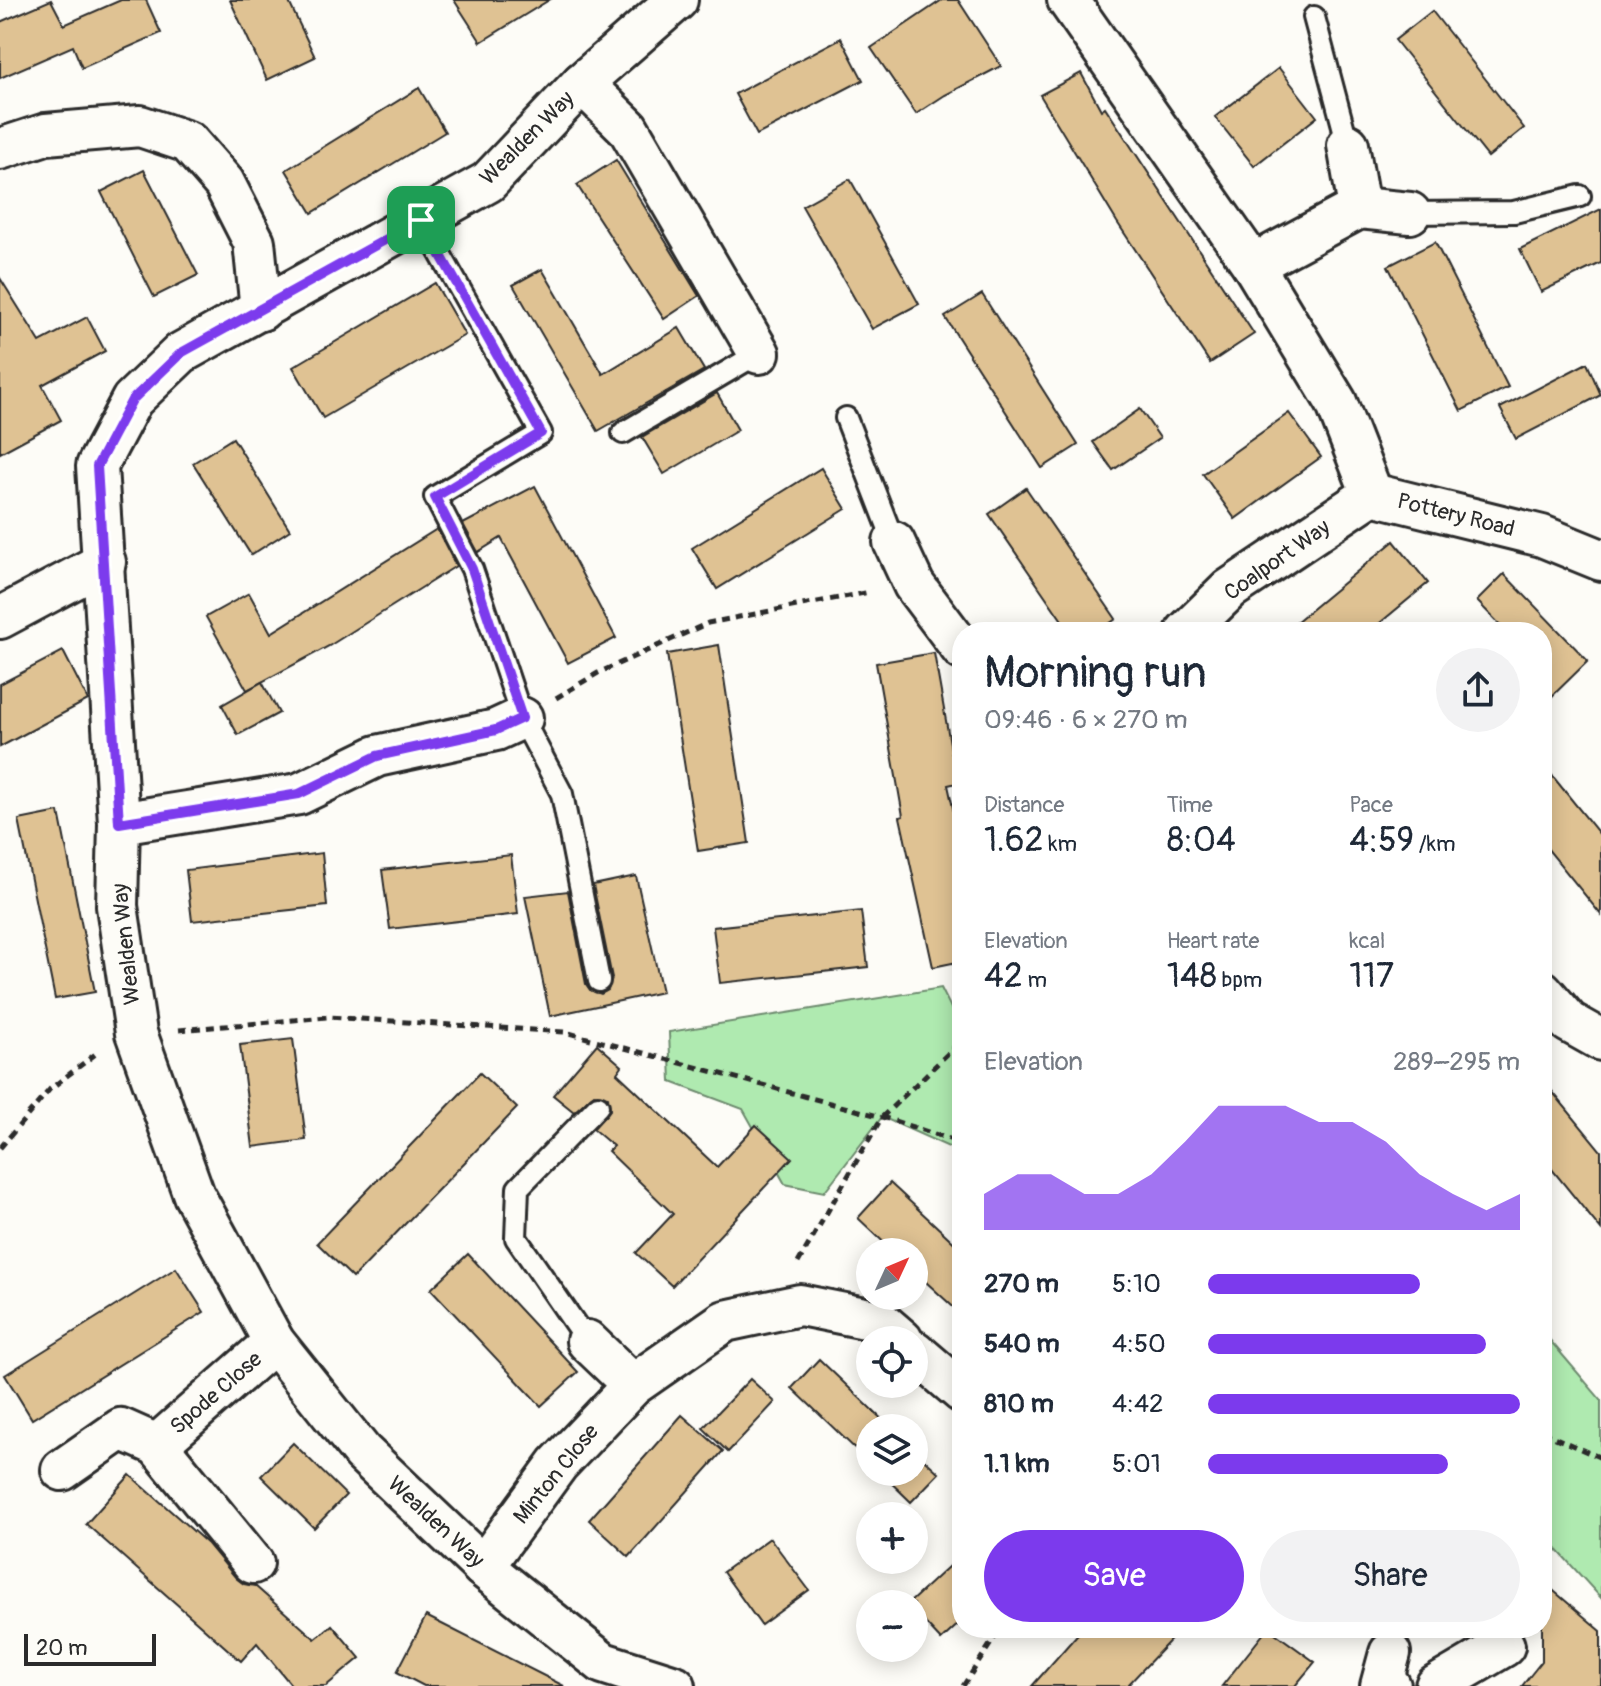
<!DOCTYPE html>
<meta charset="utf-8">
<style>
body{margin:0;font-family:Pangolin,sans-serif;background:#f2f2f3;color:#1f2937;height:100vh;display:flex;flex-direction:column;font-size:30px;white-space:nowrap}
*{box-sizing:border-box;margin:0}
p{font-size:26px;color:#747a83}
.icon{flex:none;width:44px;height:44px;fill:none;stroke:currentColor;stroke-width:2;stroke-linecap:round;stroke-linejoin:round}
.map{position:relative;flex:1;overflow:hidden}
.drawer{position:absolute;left:952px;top:622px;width:600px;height:1016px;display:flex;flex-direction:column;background:#fff;border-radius:32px;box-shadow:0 4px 20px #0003}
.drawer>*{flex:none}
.needle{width:52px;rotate:46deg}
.fabs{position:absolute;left:856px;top:1238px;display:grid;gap:16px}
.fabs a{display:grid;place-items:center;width:72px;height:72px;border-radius:50%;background:#fff;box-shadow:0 4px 20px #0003;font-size:40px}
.scale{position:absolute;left:24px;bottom:20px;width:132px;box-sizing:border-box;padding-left:8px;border:4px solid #2b2b2b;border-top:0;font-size:22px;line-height:28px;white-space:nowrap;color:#2b2b2b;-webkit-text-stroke:6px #fdfcf7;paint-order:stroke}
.pin{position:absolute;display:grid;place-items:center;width:68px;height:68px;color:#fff;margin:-34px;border-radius:16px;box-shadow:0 4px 12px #0006}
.round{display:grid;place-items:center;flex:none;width:84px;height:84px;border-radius:42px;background:#f2f2f3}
.summary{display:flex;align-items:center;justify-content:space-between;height:136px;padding:0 32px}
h1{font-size:44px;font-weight:600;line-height:60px}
.figures{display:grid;grid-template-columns:repeat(3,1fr);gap:12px;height:136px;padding:8px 32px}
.figures div{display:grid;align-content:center}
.figures b{font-size:34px;font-weight:600}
.figures small{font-size:22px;font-weight:400}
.figures p{font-size:22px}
.chart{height:224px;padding:16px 32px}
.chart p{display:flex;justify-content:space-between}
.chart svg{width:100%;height:144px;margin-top:8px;fill:#7c3aed;opacity:.7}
.primary-button{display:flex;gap:16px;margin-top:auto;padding:16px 32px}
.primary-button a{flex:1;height:92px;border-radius:48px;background:#7c3aed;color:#fff;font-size:32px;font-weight:600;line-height:92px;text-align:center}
.primary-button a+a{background:#f2f2f3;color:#1f2937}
ul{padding:0 32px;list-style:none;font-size:26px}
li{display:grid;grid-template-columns:128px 96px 1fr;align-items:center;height:60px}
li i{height:20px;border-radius:10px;background:#7c3aed}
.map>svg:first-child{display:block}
.green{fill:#afeab0;stroke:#6d8a6e;stroke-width:2}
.building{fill:#dfc293;stroke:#2b2b2b;stroke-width:2}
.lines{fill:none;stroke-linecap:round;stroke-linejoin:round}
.service-casing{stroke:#2b2b2b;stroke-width:26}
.minor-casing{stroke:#2b2b2b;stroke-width:46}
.path{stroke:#2b2b2b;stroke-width:5;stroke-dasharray:8 6;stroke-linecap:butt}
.service{stroke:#fdfcf7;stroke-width:20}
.minor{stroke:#fdfcf7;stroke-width:40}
.route-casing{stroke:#fff;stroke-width:16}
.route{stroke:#7c3aed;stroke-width:10}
.labels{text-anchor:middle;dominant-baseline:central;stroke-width:7;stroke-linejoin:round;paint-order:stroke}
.street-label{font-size:22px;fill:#2b2b2b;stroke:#fdfcf7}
</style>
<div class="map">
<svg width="1601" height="1686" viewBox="0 0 1601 1686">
<rect width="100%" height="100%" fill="#fdfcf7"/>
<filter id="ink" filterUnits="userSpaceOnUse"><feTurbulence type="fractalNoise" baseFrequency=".0125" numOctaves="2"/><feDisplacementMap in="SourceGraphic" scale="16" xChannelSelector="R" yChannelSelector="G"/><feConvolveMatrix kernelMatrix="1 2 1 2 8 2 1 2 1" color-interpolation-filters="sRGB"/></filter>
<g filter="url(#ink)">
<g class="green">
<path d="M941 988C955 1016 973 1045 955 1075L962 1083V1153L882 1117 824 1192 785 1184 743 1109 671 1082 669 1032Z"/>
<polygon points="1542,1331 1601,1400 1601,1598 1542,1533"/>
</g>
<g class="building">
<polygon points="51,0 64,25 121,0 146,0 161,33 82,68 73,46 0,78 0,22"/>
<polygon points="230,0 288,0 315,57 267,80"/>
<polygon points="454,0 549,0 481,42"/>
<polygon points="942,0 958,0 1001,66 945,95 916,114 871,48"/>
<polygon points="1432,11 1524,128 1488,157 1395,40"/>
<polygon points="841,38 863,80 757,135 735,94"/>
<polygon points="1279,68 1317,117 1254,166 1215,117"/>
<polygon points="1081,73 1101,110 1105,107 1254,334 1210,363 1117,222 1040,95"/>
<polygon points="419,88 445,132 312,213 286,170"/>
<polygon points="616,160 699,296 664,319 577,185"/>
<polygon points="144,170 198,275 154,297 101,192"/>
<polygon points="850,179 919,304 872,329 802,206"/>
<polygon points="1601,209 1601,263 1541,292 1520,249"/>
<polygon points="1435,242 1508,387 1461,411 1388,266"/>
<polygon points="542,269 603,374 679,328 704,370 598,431 513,285"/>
<polygon points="0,278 40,342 87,317 105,351 42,385 61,420 0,453"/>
<polygon points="435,283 465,335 323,418 293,367"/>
<polygon points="982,294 1078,445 1042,468 945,317"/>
<polygon points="1587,363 1601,395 1516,439 1500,408"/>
<polygon points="717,393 738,430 664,474 642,437"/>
<polygon points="1140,409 1160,438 1113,470 1093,442"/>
<polygon points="1289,413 1321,457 1235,519 1203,474"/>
<polygon points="233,438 290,530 251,555 193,463"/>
<polygon points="821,468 846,509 717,589 692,548"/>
<polygon points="535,486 616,638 568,663 501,538 478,552 463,524"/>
<polygon points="1026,488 1116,619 1097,632 1070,632 989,514"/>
<polygon points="437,529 456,566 329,646 247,690 206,617 249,593 271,633"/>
<polygon points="1394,541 1428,583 1369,632 1284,632"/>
<polygon points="1504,574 1588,661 1542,706 1542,632 1507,632 1477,601"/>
<polygon points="719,645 749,843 698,851 667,654"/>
<polygon points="63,651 88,700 0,747 0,684"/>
<polygon points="934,653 957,783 948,785 962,849 962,961 933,967 900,817 903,816 876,663"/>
<polygon points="262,682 279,713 238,735 222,705"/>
<polygon points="1542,763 1601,836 1601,915 1542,842"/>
<polygon points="59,812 95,992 55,999 19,820"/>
<polygon points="322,853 327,906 192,921 186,870"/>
<polygon points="511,855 518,914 390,929 382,870"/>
<polygon points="636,876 662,992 550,1016 525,896 568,891 586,984 590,990 601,994 608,990 612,978 593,885"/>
<polygon points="861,911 868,967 720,983 713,927"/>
<polygon points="293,1039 306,1140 253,1147 240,1045"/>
<polygon points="597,1044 622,1066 617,1073 717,1167 756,1125 792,1158 672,1286 636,1253 673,1214 608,1151 613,1146 593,1129 610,1110 608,1097 594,1094 574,1112 553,1095"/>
<polygon points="480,1073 517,1108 353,1278 317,1243"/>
<polygon points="1542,1079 1601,1151 1601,1230 1542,1157"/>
<polygon points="890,1183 962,1250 962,1315 914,1271 914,1252 894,1252 858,1218"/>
<polygon points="468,1254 578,1372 541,1406 431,1289"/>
<polygon points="176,1268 204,1312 32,1419 5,1375"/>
<polygon points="819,1359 891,1428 870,1428 870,1463 792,1388"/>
<polygon points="750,1379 775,1402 728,1452 703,1428"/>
<polygon points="682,1415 723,1451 629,1557 589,1520"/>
<polygon points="293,1443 346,1495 314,1528 261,1476"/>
<polygon points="914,1450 939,1473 911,1502 880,1472 914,1472"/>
<polygon points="130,1475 208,1544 236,1578 244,1584 255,1586 315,1639 332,1625 360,1658 326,1686 292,1686 257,1643 241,1661 86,1524"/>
<polygon points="770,1538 809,1590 761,1625 723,1572"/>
<polygon points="962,1554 962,1621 941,1640 914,1611 914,1604 908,1604"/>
<polygon points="1542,1581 1601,1631 1601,1686 1522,1686 1542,1661"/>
<polygon points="426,1616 564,1686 424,1686 397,1672"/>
<polygon points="1083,1628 1182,1628 1127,1686 1032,1686"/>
<polygon points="1268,1628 1315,1662 1295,1686 1222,1686"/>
</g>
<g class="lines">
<g class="service-casing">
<g id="service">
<polyline points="1314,17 1348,145"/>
<polyline points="1410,213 1514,212 1580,196"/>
<polyline points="421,220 541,433 435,497 472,569 522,718 562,794 599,981"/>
<polyline points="846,418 894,542"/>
<polyline points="623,433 759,353"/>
<polyline points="587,1341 516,1238 518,1188 598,1106"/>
</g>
</g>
<g class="minor-casing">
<g id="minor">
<polyline points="1068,0 1253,265 1336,402 1372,494"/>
<polyline points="582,83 628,128 759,353"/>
<polyline points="1348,145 1359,208"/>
<polyline points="0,149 46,134 140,126 188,142 224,183 254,242 261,310"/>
<polyline points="1253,265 1359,208 1410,213"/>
<polyline points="1372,494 1542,536 1601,560"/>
<polyline points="894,542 914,585 962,649"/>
<polyline points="0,618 105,562"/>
<polyline points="1186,632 1230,589 1372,494"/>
<polyline points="119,823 299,794 377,756 496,730 522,718"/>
<polyline points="1542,991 1569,1022 1601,1040"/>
<polyline points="587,1341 633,1385"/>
<polyline points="914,1351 962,1392"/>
<polyline points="157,1445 274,1342"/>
<polyline points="62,1470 121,1429 157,1445 253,1563"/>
<polyline points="483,1567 558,1464 633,1385 725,1321 800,1305 880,1321 902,1340"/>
<polyline points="1390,1653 1381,1686 1390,1686"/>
<polyline points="675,1686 603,1663 483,1567 362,1452 274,1342 194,1195 136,1033 117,906 119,823 97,466 132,400 181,353 488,182 582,83 677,0"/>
<polyline points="1436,1686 1504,1646"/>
</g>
</g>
<g class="path">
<polyline points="556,698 598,673 708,623 870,592"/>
<polyline points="179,1030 327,1017 565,1032 882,1117 962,1143"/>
<polyline points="0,1148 50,1089 98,1052"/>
<polyline points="798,1263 882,1117 962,1040"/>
<polyline points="1542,1432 1601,1458"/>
<polyline points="963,1686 1001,1628"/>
</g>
<use href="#service" class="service"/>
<use href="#minor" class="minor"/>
</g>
</g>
<g class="lines" filter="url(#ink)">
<g class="route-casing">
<polygon id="route" points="421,220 541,433 435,497 472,569 522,718 496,730 377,756 299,794 119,823 97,466 132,400 181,353"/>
</g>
<use href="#route" class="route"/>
</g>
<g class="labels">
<g class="street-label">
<text transform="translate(527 138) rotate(-45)">Wealden Way</text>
<text transform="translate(1456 515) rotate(14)">Pottery Road</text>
<text transform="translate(1277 560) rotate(-35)">Coalport Way</text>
<text transform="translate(126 944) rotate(-96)">Wealden Way</text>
<text transform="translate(216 1393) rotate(-41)">Spode Close</text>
<text transform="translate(556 1474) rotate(-51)">Minton Close</text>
<text transform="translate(436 1522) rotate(43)">Wealden Way</text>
</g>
</g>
</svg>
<div class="fabs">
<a><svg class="needle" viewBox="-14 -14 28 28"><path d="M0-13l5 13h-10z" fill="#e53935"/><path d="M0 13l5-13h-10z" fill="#747a83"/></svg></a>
<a><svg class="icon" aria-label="locate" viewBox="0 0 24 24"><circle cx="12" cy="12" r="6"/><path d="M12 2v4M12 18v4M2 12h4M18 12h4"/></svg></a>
<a><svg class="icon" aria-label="layers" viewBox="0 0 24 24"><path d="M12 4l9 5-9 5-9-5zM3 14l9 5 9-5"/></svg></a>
<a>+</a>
<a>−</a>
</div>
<div class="scale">20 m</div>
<div class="pin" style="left:421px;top:220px;background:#1e9e55"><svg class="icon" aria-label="arrive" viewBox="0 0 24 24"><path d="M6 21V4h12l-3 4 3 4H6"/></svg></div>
<section class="drawer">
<div class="summary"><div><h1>Morning run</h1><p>09:46 · 6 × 270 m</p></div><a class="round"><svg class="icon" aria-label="share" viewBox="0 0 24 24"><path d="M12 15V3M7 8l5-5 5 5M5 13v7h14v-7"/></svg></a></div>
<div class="figures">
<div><p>Distance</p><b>1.62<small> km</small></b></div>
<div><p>Time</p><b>8:04</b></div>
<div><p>Pace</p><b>4:59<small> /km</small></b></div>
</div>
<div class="figures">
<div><p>Elevation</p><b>42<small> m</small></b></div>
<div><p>Heart rate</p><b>148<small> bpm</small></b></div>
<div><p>kcal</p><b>117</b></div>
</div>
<div class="chart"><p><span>Elevation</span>289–295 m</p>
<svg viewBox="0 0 160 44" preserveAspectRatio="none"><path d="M0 44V33L10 27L20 27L30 33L40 33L50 27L60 17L70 6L80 6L90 6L100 11L110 11L120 17L130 27L140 33L150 38L160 33V44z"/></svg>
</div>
<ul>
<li><b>270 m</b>5:10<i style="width:68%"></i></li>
<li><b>540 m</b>4:50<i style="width:89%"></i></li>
<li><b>810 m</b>4:42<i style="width:100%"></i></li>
<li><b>1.1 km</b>5:01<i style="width:77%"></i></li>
</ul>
<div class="primary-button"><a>Save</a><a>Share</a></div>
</section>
</div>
